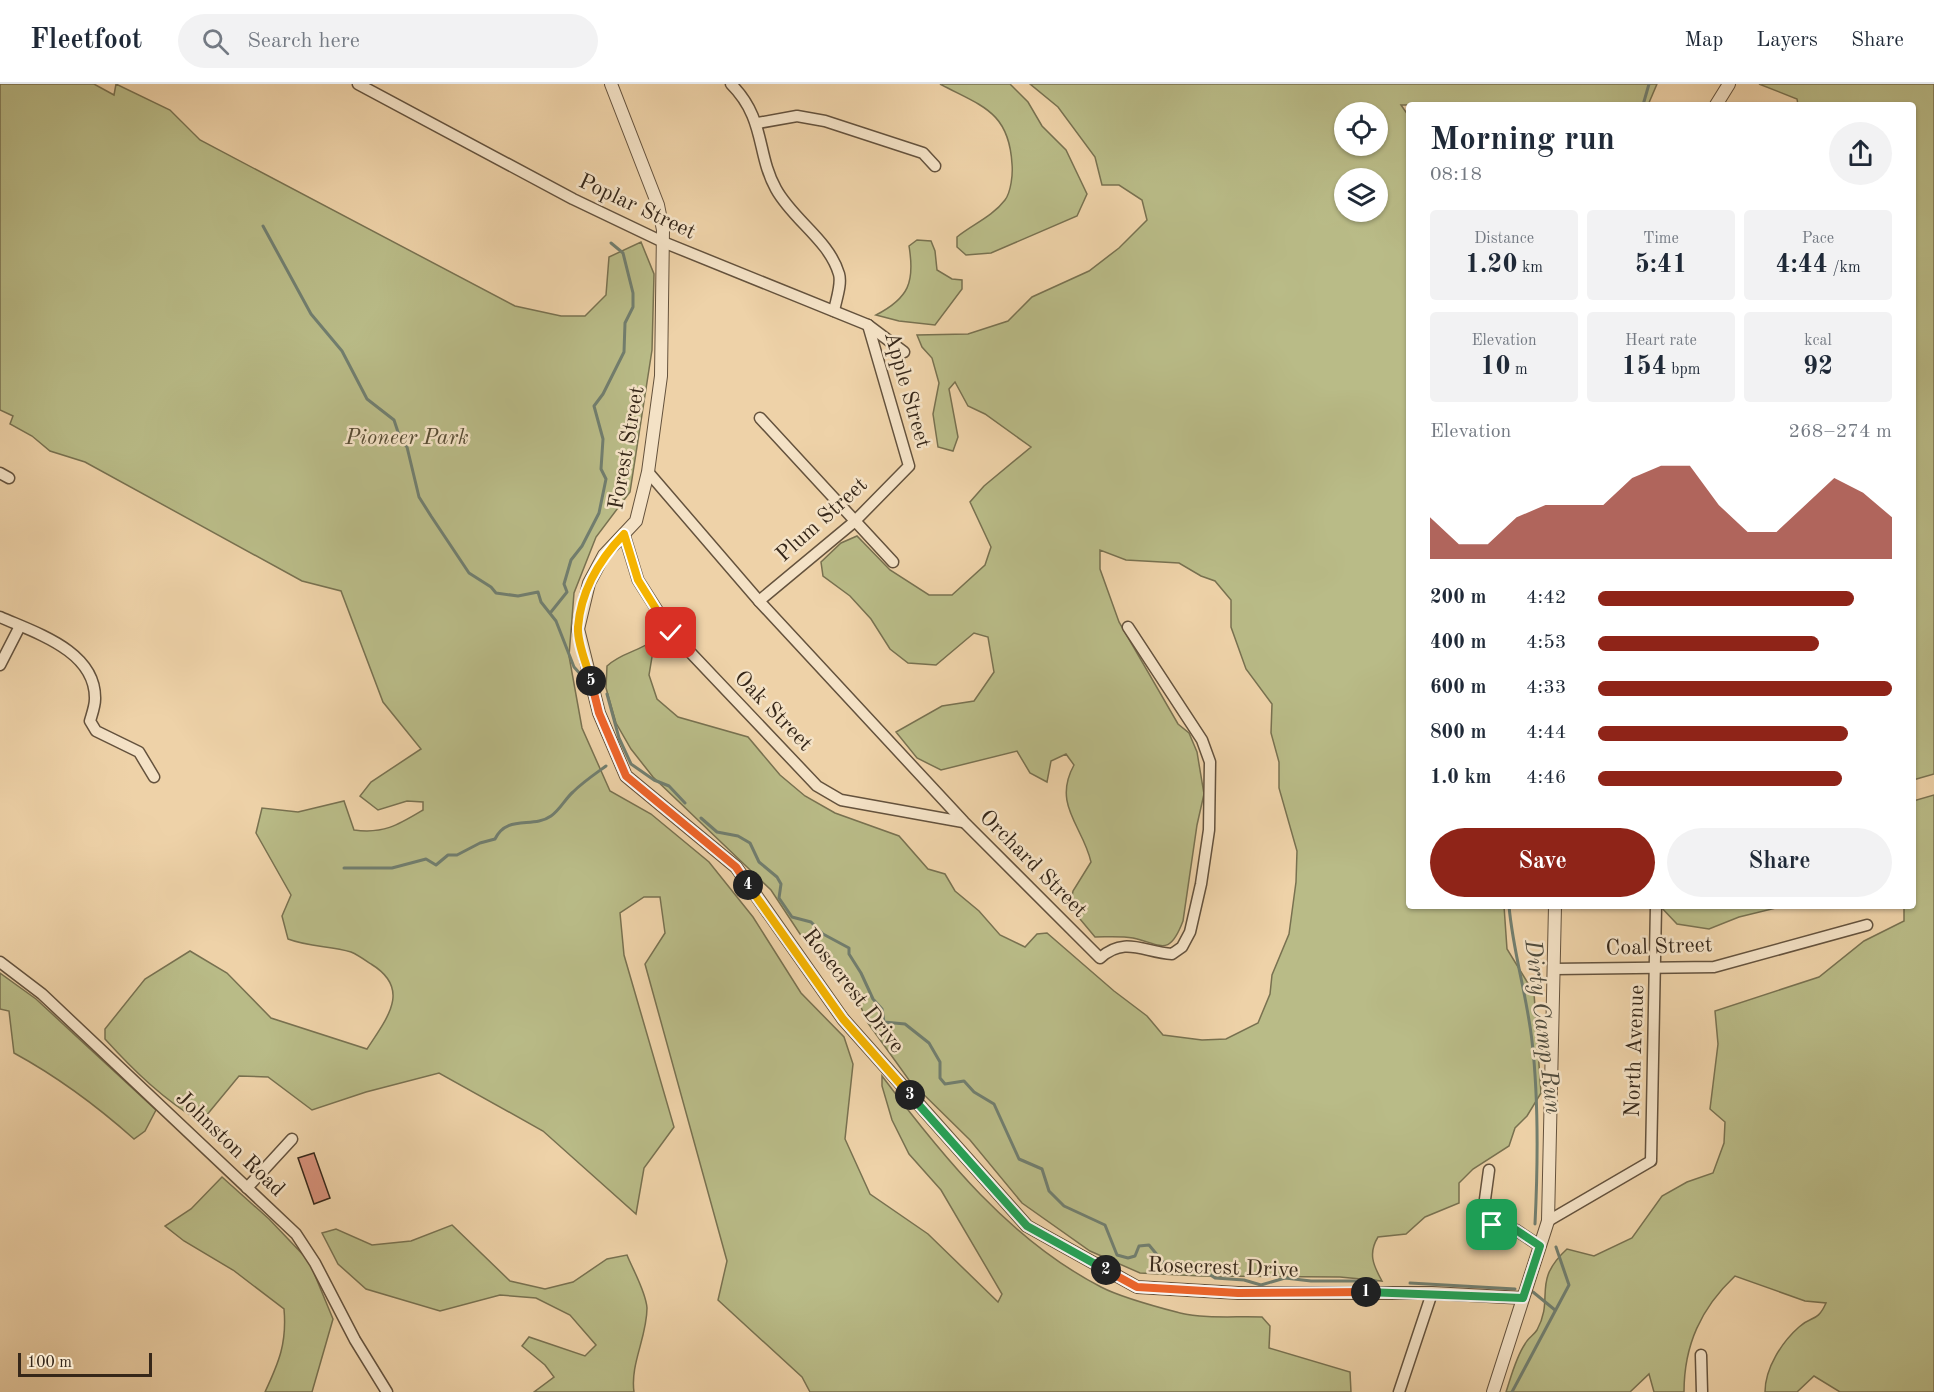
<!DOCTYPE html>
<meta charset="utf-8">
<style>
body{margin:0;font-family:"Old Standard TT",serif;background:#f2f2f3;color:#1f2937;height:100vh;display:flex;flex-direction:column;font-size:22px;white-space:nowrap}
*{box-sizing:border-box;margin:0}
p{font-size:20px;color:#747a83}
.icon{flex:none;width:33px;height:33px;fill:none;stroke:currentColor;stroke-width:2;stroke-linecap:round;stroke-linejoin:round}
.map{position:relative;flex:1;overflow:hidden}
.drawer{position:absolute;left:1406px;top:18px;width:510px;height:807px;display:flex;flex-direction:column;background:#fff;border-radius:6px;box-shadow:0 2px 4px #0004}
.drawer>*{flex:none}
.tools{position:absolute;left:1334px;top:18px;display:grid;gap:12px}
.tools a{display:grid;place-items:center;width:54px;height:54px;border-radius:50%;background:#fff;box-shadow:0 2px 4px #0004;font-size:30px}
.scale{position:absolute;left:18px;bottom:15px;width:134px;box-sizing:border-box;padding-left:6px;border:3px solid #362719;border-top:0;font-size:16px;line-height:21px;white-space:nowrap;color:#362719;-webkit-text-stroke:4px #f4e2c6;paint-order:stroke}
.pin{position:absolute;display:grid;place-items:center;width:51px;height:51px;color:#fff;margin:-26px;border-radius:12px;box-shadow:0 3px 9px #0006}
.km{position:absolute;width:30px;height:30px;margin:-15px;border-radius:50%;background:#222;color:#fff;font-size:16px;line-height:30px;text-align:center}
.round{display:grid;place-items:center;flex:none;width:63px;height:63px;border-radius:32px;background:#f2f2f3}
.overview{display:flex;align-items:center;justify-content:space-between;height:102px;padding:0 24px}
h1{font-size:33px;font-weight:600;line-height:45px}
.stats{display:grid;grid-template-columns:repeat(3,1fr);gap:9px;height:102px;padding:6px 24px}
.stats div{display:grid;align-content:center;border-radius:6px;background:#f2f2f3;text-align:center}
.stats b{font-size:26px;font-weight:600}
.stats small{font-size:16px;font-weight:400}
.stats p{font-size:16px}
.chart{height:168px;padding:12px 24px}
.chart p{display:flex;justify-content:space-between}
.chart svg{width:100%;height:108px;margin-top:6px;fill:#8f2418;opacity:.7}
.action{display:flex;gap:12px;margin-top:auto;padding:12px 24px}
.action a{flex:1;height:69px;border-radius:36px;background:#8f2418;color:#fff;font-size:24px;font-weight:600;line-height:69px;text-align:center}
.action a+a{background:#f2f2f3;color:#1f2937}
ul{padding:0 24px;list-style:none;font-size:20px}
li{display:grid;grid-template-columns:96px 72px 1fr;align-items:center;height:45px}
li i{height:15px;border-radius:8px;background:#8f2418}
header{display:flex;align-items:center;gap:36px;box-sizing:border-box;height:84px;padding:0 30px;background:#fff;border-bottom:2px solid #e0e1e3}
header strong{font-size:28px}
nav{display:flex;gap:33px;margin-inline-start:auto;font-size:21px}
.search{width:420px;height:54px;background:#f2f2f3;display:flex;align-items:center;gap:15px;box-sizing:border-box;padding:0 21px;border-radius:33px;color:#747a83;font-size:22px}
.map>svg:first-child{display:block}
.green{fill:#b9bb87;stroke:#787150;stroke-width:1.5;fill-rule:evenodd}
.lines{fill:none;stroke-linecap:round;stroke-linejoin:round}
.stream{stroke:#717e6f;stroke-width:3}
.building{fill:#d69079;stroke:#362719;stroke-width:1.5}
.minor-casing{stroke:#64523d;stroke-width:13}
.tertiary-casing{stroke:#64523d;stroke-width:14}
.minor{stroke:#f4e2c6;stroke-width:10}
.tertiary{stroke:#f4e2c6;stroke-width:12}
.split-1-casing{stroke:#fff;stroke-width:12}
.split-2-casing{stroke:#fff;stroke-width:12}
.split-3-casing{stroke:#fff;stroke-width:12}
.split-4-casing{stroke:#fff;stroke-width:12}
.split-5-casing{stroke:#fff;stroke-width:12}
.split-6-casing{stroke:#fff;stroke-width:12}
.split-1{stroke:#22a559;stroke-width:8}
.split-2{stroke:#f0652b;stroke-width:8}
.split-3{stroke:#22a559;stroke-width:8}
.split-4{stroke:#f5b400;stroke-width:8}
.split-5{stroke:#f0652b;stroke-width:8}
.split-6{stroke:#f5b400;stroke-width:8}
.labels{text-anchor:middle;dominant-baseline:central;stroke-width:5;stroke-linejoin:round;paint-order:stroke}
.street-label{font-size:22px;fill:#362719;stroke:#f4e2c6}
.park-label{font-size:22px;font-style:italic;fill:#574c34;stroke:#f4e2c6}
.water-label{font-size:24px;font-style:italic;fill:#4f4b3d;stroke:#f4e2c6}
</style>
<header>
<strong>Fleetfoot</strong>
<div class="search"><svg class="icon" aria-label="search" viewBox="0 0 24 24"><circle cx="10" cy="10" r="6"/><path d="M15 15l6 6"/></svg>Search here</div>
<nav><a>Map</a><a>Layers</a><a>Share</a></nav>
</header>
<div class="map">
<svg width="1934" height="1308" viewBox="0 0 1934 1308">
<rect width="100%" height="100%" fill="#eed2a8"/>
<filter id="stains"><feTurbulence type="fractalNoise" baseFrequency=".00333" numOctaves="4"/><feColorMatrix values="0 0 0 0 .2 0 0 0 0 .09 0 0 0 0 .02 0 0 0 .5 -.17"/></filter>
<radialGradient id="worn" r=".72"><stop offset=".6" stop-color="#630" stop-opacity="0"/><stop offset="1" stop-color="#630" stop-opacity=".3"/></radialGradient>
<g class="green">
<path d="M0 0H94L114 11 116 0 170 26 200 56 515 222 561 232H585L606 211 609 173 641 158 654 190 652 266 630 408 596 453 574 509 569 572 582 644 610 707 651 730 709 778 753 833 801 909 844 953 853 980 845 1055 870 1110 928 1150 998 1218 1002 1210 941 1106 909 1070 892 1036 882 1002V992C943 1073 1010 1156 1101 1203 1122 1214 1157 1223 1180 1229 1205 1235 1236 1232 1262 1233L1270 1242 1269 1264 1350 1288 1351 1308H810L802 1293 718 1216 727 1177 645 880 665 849 660 813H644L620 829 624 871 674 1043 644 1084 636 1130 543 1047 439 989 366 1008 312 1026 268 993 239 992 201 1038C164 1016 134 987 105 955V945L145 895 190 867 227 889 271 934 367 965C387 934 412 905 371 880 365 876 358 871 351 868 330 862 309 863 288 855L282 832 291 811 256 749 262 724 298 728 344 717 354 746C384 750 398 741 423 726V718L407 717 378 726 360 712 371 698 421 665 383 618 341 507 302 497 85 378 50 367 32 352 10 340 13 332 0 326Z"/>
<path d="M940 0H1010L1028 18 1042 42 1066 66 1087 110 1077 132 991 169 966 171 957 163V153C973 140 992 133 1005 116 1011 108 1013 90 1012 80 1009 27 981 22 940 0Z"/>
<path d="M1030 0H1657L1648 21H1401L1408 31V822H1504L1507 865 1534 909 1541 1009 1527 1032 1515 1044 1509 1062 1473 1085 1459 1099V1119L1425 1133 1406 1150 1378 1153C1368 1169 1373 1181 1382 1197L1340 1193 1201 1192 1140 1189 1090 1167 1022 1119 970 1056 909 996 868 939 847 892 802 853 771 806 653 693 631 665 616 639 606 604 607 582C622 568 639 568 655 555L649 591 657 615 678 633 748 653 780 691 805 712 835 729 899 752 928 785 945 790 955 807 979 827 1000 851 1025 863 1037 850 1047 849 1114 907 1147 932 1163 951 1202 956 1226 955 1258 939 1270 910 1272 891 1289 850 1296 798 1297 767 1279 704V678L1271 649 1272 620 1246 585 1231 543V516L1215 497 1201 492 1179 479 1126 476 1100 466V485L1119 538 1178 640 1189 649 1197 668 1204 710 1197 741 1183 837C1169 874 1161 860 1133 854 1121 852 1108 853 1095 853L1070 823 1073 807 1091 778C1083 742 1052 721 1074 681L1066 670 1051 677 1047 698 1030 689 1017 667 941 686 917 674 896 648 942 622 974 617 994 588 988 553 974 549 936 581 908 579 890 565 871 535 850 512 823 492 821 478 841 459 857 452 890 486 929 511H952L985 481 991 463 970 418 984 402 1031 363 985 330 968 322 955 298 949 305 958 353 953 367 938 363 933 330 939 299 932 274 922 263 917 251 968 250 1008 237 1032 213 1089 187 1119 164 1147 136 1142 116 1119 101H1102L1095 73 1058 23ZM1344 28H1377V62H1344ZM1344 94H1377V128H1344Z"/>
<polygon points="1759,0 1934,0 1934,690 1913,696 1912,21 1798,21 1797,15"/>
<path d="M917 156 931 157 935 167 937 186 952 195 962 196V205L935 241 899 237 876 231C909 214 915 198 909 162Z"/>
<path d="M1934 711V1308H1840L1814 1292 1797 1308H1765C1765 1284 1782 1258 1799 1243 1812 1231 1817 1239 1826 1219L1805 1217 1735 1192C1701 1224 1684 1261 1684 1308H1654L1649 1290 1630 1308H1506C1511 1293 1516 1273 1525 1260 1528 1254 1534 1251 1537 1246 1555 1213 1531 1198 1567 1165L1594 1172 1632 1154 1662 1112 1687 1098 1713 1089 1724 1059 1725 1038 1710 1025 1718 960 1715 927 1819 893 1864 857 1904 837V822H1912L1913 717Z"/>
<polygon points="1660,822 1784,822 1739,833 1709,845 1677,840"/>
<path d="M0 889 36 915 156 1026 145 1047 134 1055C97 1022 58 993 14 969L9 927 0 925Z"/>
<path d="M222 1093 269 1135 309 1177 333 1235 312 1308H265C279 1278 287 1259 284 1225L233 1186 184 1157 165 1142 191 1125Z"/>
<path d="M452 1141 510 1197 545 1205 573 1198 607 1175 627 1171C633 1186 646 1208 647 1224 647 1253 630 1280 634 1308H534L554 1293 545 1281 522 1262 529 1253 585 1272 596 1261 570 1231 536 1214 500 1211 440 1227 366 1205 338 1180 322 1149 336 1145 372 1161 411 1157Z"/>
</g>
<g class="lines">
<g class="stream">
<polyline points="1643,21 1649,0"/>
<polyline points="263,142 311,230 342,267 367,315 394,336 400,354 407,363 419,413 431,432 469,489 491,503 496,509 518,512 538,508 541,518 556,537 574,583 582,592"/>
<polyline points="551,528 567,508 564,500 571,476 582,462 599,429 606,395 601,385 603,355 594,322 603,310 624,268 625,239 633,223 633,209 623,169 611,159"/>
<polyline points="607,610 619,654 631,680 654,696 669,702 685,719"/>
<polyline points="701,734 717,748 738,752 750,759 759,778 777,793 781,800 779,814 792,833 811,838 823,850 849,864 849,870 861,889 873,915 882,925 884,938 905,940 929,959 940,978 940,994 945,1000 964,997 974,1008 994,1020 1019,1075 1042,1085 1049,1107 1064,1122 1105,1141 1117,1171 1128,1174 1135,1172 1139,1162 1149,1161 1168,1184 1203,1186 1215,1194 1244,1196 1261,1201 1285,1194 1311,1197 1376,1197"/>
<path d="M344 784H392L426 775 436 781 448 771H457L480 759 495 755C507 730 533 745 551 732 560 726 565 715 573 708 583 698 595 690 606 682"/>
<path d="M1509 822C1513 868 1527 912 1532 957 1539 1018 1538 1079 1535 1140"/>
<polyline points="1410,1199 1515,1205"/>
<polyline points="1533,1208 1555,1226"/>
<polyline points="1512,1308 1569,1201 1556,1163"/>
</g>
</g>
<polygon class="building" points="314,1069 330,1114 314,1120 298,1074"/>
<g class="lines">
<g class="minor-casing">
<g id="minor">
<polyline points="358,0 573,115 663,158 868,241 904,268"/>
<path d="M731 0C766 35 756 69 776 105 793 136 829 156 839 190 842 200 836 216 834 227"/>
<polyline points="758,39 797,32 825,37 923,69 935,82"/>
<polyline points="760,334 893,478"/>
<path d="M648 388 759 517 964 738 1100 874C1125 852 1143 868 1172 870L1182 863 1190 848 1201 800 1209 746 1210 678 1202 656 1128 543"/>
<polyline points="0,389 9,394"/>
<polyline points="624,450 638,496 671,548 817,702 841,716 963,738"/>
<polyline points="759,517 854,438 909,382 868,241"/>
<path d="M0 533C36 549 96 567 95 615 95 622 92 630 90 637L96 647 139 668 154 693"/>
<polyline points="0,581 20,542"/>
<polyline points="0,878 42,910 296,1150 315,1179 355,1256 387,1308"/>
<polyline points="1554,885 1714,883 1867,841"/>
<polyline points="1489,1086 1483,1130 1485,1137 1516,1146 1540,1162"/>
<polyline points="247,1104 292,1055"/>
<polyline points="1548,1137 1651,1077 1656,822"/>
<polyline points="1701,1271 1702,1308"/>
<polyline points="1399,1308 1432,1209"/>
</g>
</g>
<g class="tertiary-casing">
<g id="tertiary">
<polyline points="611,0 658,121 663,146 661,292 648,388 636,437 604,471 589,499 578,545 599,629 626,692 736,783 843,935 1027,1142 1137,1203 1238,1209 1432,1209 1523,1214"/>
<polyline points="1716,21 1729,0"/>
<polyline points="1493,1308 1548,1137 1555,822"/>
</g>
</g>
<use href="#minor" class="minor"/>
<use href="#tertiary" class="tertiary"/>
</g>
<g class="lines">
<g class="split-1-casing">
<polyline id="split-1" points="1366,1208 1523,1214 1540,1162 1516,1146 1492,1141"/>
</g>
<g class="split-2-casing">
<polyline id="split-2" points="1106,1186 1137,1203 1238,1209 1366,1208"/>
</g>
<g class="split-3-casing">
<polyline id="split-3" points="910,1011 1027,1142 1106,1186"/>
</g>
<g class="split-4-casing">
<polyline id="split-4" points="748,801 843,935 910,1011"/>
</g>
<g class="split-5-casing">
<polyline id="split-5" points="591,597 599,629 626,692 736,783 748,801"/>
</g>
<g class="split-6-casing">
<path id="split-6" d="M591 597C587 581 577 559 578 543 581 506 599 476 624 450L638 496 671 549"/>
</g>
<use href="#split-1" class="split-1"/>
<use href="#split-2" class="split-2"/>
<use href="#split-3" class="split-3"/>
<use href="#split-4" class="split-4"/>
<use href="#split-5" class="split-5"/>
<use href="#split-6" class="split-6"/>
</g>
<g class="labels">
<g class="street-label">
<text transform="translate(637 123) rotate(25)">Poplar Street</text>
<text transform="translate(907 306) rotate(74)">Apple Street</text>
<text transform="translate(627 364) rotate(-80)">Forest Street</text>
<text transform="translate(822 436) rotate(-42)">Plum Street</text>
<text transform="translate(773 627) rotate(46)">Oak Street</text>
<text transform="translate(1033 780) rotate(45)">Orchard Street</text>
<text transform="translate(1659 863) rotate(-2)">Coal Street</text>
<text transform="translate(853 907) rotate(52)">Rosecrest Drive</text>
<text transform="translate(1635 967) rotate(-88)">North Avenue</text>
<text transform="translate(230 1060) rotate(44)">Johnston Road</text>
<text transform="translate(1223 1184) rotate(2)">Rosecrest Drive</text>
</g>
<g class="park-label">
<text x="407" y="354">Pioneer Park</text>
</g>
<g class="water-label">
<text transform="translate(1542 943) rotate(83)">Dirty Camp Run</text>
</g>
</g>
<rect width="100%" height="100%" filter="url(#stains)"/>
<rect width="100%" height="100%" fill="url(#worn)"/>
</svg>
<div class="tools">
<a><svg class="icon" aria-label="locate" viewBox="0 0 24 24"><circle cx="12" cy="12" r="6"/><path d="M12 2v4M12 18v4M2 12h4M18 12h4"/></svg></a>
<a><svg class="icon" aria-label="layers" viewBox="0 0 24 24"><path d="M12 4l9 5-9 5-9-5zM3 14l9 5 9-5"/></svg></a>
</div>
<div class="scale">100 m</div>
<div class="pin" style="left:1492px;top:1141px;background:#1e9e55"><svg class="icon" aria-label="arrive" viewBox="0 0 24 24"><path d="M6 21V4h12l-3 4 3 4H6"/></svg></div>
<div class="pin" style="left:671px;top:549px;background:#d93025"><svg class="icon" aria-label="check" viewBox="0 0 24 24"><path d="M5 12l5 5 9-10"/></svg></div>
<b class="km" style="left:1366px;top:1208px">1</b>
<b class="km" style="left:1106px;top:1186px">2</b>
<b class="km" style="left:910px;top:1011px">3</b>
<b class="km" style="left:748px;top:801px">4</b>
<b class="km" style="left:591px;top:597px">5</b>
<section class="drawer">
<div class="overview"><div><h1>Morning run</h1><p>08:18</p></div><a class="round"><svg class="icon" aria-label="share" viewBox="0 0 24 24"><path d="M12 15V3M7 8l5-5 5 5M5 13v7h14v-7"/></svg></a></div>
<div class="stats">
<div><p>Distance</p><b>1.20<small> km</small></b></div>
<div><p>Time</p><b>5:41</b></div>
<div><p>Pace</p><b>4:44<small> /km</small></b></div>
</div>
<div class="stats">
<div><p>Elevation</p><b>10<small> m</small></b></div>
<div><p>Heart rate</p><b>154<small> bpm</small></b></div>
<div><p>kcal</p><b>92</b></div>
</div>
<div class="chart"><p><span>Elevation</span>268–274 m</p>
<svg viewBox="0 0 160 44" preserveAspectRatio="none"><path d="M0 44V27L10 38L20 38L30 27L40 22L50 22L60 22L70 11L80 6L90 6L100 22L110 33L120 33L130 22L140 11L150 17L160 27V44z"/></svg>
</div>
<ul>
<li><b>200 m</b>4:42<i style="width:87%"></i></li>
<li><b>400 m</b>4:53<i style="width:75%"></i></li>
<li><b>600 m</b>4:33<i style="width:100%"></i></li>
<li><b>800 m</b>4:44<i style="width:85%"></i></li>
<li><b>1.0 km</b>4:46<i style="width:83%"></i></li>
</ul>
<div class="action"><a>Save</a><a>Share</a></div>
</section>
</div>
